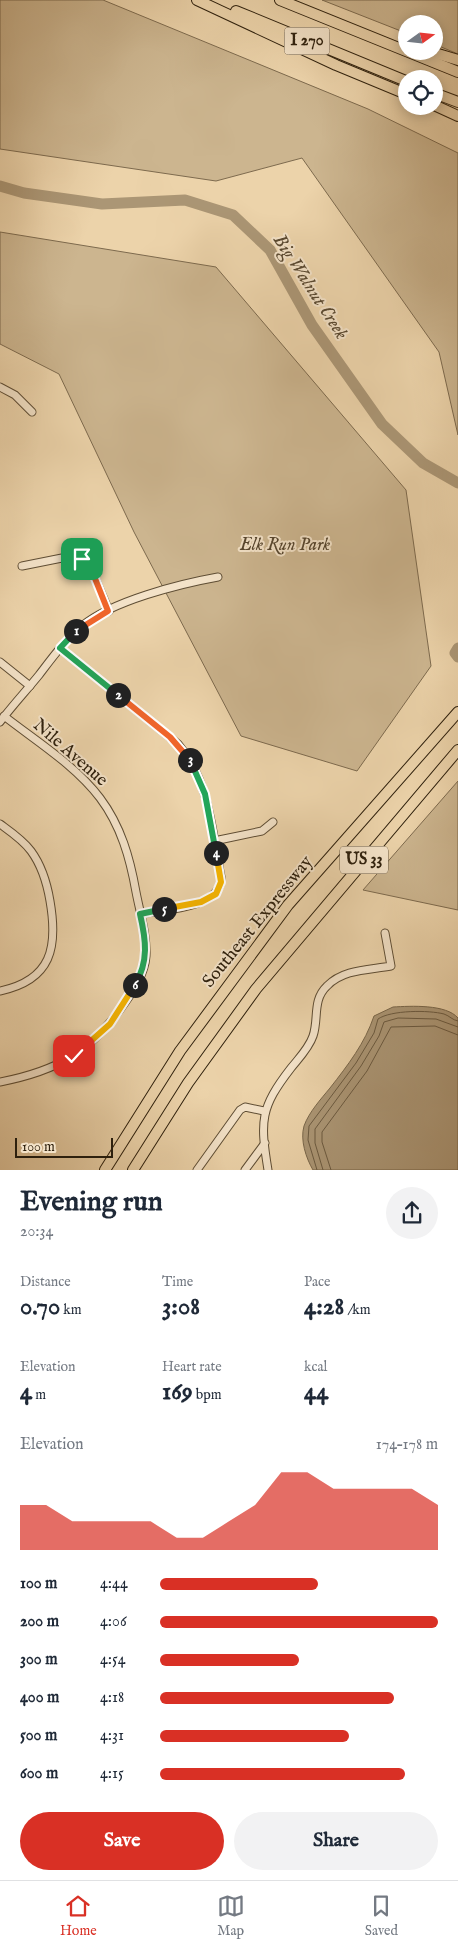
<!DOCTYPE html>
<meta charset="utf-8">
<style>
body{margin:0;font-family:"IM FELL English",serif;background:#f2f2f3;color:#1f2937;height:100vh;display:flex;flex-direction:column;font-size:19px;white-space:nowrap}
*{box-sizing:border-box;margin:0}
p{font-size:16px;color:#747a83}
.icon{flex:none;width:28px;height:28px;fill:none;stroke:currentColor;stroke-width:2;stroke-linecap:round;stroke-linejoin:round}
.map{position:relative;height:1170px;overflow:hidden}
.sheet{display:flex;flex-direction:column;background:#fff;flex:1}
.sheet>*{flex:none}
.needle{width:32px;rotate:75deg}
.tools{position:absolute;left:398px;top:15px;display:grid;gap:10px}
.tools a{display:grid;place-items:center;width:45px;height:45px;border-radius:50%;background:#fff;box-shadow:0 2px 12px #0003;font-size:25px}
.scale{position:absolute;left:15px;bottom:12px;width:98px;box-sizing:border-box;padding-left:5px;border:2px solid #2e200d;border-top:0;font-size:14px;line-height:18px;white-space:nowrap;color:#2e200d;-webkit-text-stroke:4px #f3e2c8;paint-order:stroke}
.pin{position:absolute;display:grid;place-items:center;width:42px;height:42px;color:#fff;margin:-21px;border-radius:10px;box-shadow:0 2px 8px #0006}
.km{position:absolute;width:25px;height:25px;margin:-12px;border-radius:50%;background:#222;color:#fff;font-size:14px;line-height:25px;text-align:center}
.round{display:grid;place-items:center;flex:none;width:52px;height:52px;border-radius:26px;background:#f2f2f3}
.headline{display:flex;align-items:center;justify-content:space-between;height:85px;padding:0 20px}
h1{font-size:28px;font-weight:700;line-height:38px}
.figures{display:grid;grid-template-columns:repeat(3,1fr);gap:8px;height:85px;padding:5px 20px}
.figures div{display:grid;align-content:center}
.figures b{font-size:25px;font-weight:700}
.figures small{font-size:14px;font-weight:400}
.figures p{font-size:14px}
.chart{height:140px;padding:10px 20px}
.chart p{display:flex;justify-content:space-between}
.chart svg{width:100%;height:90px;margin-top:5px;fill:#d93025;opacity:.7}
.cta{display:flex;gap:10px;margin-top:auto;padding:10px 20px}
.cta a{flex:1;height:58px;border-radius:30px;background:#d93025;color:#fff;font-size:20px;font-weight:700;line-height:58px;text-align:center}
.cta a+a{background:#f2f2f3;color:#1f2937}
ul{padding:0 20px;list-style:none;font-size:16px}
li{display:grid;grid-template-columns:80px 60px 1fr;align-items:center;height:38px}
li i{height:12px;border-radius:6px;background:#d93025}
.tab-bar{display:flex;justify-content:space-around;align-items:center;height:70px;border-top:1px solid #e0e1e3;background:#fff;font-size:14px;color:#747a83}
.tab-bar a{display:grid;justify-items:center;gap:2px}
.tab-bar .current{color:#d93025}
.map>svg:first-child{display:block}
.green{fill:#ccb58f;stroke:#7d6a4e}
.water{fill:#ab9675;stroke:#79674b}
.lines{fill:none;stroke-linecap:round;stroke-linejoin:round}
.shore{stroke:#6c5b41;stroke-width:1}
.river{stroke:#ab9675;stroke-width:11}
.minor-casing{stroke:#5e4d34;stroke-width:9}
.highway-casing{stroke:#2e200d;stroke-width:12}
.minor{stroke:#f3e2c8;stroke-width:7}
.highway{stroke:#ecd3aa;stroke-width:10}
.split-1-casing{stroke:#fff;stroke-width:10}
.split-2-casing{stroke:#fff;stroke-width:10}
.split-3-casing{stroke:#fff;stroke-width:10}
.split-4-casing{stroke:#fff;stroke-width:10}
.split-5-casing{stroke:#fff;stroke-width:10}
.split-6-casing{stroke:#fff;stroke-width:10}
.split-7-casing{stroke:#fff;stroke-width:10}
.split-1{stroke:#f0652b;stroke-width:6}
.split-2{stroke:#22a559;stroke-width:6}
.split-3{stroke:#f0652b;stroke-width:6}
.split-4{stroke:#22a559;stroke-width:6}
.split-5{stroke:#f5b400;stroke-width:6}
.split-6{stroke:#22a559;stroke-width:6}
.split-7{stroke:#f5b400;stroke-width:6}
.labels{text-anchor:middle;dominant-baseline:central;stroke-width:4;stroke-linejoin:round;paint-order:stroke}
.shield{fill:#f3e2c8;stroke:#695a45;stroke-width:1}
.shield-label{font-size:16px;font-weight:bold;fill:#2e200d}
.park-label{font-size:18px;font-style:italic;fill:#56452e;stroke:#f3e2c8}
.street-label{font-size:18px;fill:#2e200d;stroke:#f3e2c8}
.water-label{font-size:19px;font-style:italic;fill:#5a4931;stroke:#f3e2c8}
</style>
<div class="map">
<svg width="458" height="1170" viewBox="0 0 458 1170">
<rect width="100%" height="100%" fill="#ecd3aa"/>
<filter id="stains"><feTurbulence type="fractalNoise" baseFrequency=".004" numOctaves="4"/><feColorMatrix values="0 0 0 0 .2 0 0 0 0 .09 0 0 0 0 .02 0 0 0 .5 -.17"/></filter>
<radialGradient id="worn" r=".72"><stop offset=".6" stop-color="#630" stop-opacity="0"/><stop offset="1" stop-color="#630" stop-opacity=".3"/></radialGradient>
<g class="green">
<polygon points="0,0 103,0 368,109 458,153 458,435 439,352 302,158 216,181 0,149"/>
<polygon points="322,0 458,0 458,54 434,44 434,24 406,24 406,33"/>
<polygon points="0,232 216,267 406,490 431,666 357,771 241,736 134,532 59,374 0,344"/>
<polygon points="458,781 458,910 363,890"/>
</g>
<path class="water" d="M393 1007C411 1006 446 1004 458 1018V1170H313C306 1158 300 1140 304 1126 309 1112 321 1099 330 1088 348 1065 365 1043 374 1016Z"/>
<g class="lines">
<g class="shore">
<path d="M317 1170 308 1140 309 1126 356 1063 374 1033 378 1019C391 1010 429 1010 444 1014 450 1016 452 1020 458 1021"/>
<polyline points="323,1170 315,1143 315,1129 361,1066 379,1036 384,1022 398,1018 436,1019 458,1027"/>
<polyline points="331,1170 322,1142 322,1132 367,1071 391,1027 435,1026 458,1035"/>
</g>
<g class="river">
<polyline points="0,186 24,193 102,204 185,200 233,215 270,250 312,325 382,424 423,463 458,483"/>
<polyline points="458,648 455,653 458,657"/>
</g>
<g class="minor-casing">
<g id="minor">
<polyline points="0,387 15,395 32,412"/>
<polyline points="22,566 67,557 82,559 92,571 109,611"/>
<path d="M60 648 178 744C210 781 212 832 221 877 223 908 163 910 141 914"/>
<polyline points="0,662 30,686"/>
<path d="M0 722C12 706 26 691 39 675 52 658 65 640 82 626 112 601 179 584 218 577"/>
<path d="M0 824C11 832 23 840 31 851 42 866 47 883 50 901 58 947 52 980 0 991"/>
<polyline points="214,841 262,831 273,822"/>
<path d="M0 1082C57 1071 91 1052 124 1004 134 990 145 973 146 956 147 935 140 913 136 892 130 858 121 826 100 798 75 765 36 741 4 716"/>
<polyline points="197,1170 240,1110 245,1107 264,1111"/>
<polyline points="245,1170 265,1143"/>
<path d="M268 1170C260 1121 260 1108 291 1068 299 1058 309 1048 313 1036 319 1019 312 1000 327 986 343 969 369 970 391 966L385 933"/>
</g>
</g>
<g class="highway-casing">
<g id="highway">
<polyline points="197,0 336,65 406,94"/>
<polyline points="280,0 458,72"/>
<polyline points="236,11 406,81"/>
<polyline points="428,51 458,60"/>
<polyline points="434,93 458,102"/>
<polyline points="434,105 458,116"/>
<polyline points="105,1170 180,1051 288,905 458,712"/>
<polyline points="133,1170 188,1083 256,989 458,750"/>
</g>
</g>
<use href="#minor" class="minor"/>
<use href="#highway" class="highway"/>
</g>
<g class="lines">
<g class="split-1-casing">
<polyline id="split-1" points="76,631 108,611 92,571 82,559"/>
</g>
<g class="split-2-casing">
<polyline id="split-2" points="76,631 60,648 118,695"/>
</g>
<g class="split-3-casing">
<polyline id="split-3" points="118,695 170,737 190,760"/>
</g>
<g class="split-4-casing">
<polyline id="split-4" points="190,760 205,794 216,853"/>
</g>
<g class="split-5-casing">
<polyline id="split-5" points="164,909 201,902 216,894 221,882 216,853"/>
</g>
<g class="split-6-casing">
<path id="split-6" d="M135 985C149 961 146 940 140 914L164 909"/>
</g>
<g class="split-7-casing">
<polyline id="split-7" points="74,1056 110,1024 135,985"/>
</g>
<use href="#split-1" class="split-1"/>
<use href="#split-2" class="split-2"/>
<use href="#split-3" class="split-3"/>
<use href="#split-4" class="split-4"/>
<use href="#split-5" class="split-5"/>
<use href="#split-6" class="split-6"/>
<use href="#split-7" class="split-7"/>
</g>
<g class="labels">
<g class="shield">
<rect x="284.5" y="27.5" width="45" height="27" rx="4"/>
<rect x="340" y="846.5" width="48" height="27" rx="4"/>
</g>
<g class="shield-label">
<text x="307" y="41">I 270</text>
<text x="364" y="860">US 33</text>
</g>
<g class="park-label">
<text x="285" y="545">Elk Run Park</text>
</g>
<g class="street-label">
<text transform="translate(70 753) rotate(41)">Nile Avenue</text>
<text transform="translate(258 922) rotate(-51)">Southeast Expressway</text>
</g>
<g class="water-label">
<text transform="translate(310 287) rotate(57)">Big Walnut Creek</text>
</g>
</g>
<rect width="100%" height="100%" filter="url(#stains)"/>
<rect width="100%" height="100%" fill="url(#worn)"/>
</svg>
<div class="tools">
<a><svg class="needle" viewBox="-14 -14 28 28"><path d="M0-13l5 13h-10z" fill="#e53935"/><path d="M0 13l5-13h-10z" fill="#747a83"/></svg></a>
<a><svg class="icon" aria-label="locate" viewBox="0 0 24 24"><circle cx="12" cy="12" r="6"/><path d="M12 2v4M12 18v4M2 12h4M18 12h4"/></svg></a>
</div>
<div class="scale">100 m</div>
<div class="pin" style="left:82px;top:559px;background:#1e9e55"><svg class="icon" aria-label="arrive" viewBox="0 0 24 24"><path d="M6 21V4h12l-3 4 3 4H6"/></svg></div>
<div class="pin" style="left:74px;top:1056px;background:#d93025"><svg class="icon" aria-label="check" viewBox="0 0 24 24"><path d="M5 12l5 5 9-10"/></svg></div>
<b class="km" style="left:76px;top:631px">1</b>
<b class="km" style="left:118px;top:695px">2</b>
<b class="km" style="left:190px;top:760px">3</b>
<b class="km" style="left:216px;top:853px">4</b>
<b class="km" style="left:164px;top:909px">5</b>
<b class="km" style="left:135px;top:985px">6</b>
</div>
<section class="sheet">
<div class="headline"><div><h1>Evening run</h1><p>20:34</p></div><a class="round"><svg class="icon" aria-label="share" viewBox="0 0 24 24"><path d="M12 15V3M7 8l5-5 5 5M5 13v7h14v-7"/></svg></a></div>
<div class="figures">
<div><p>Distance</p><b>0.70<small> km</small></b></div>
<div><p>Time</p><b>3:08</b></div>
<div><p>Pace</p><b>4:28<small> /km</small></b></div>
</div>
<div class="figures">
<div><p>Elevation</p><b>4<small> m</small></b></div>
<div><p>Heart rate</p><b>169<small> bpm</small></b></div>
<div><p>kcal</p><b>44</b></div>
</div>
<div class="chart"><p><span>Elevation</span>174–178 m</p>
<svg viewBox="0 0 160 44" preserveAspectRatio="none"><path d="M0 44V22L10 22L20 30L30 30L40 30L50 30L60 38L70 38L80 30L90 22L100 6L110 6L120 14L130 14L140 14L150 14L160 22V44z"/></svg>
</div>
<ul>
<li><b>100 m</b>4:44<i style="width:57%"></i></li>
<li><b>200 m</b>4:06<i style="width:100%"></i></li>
<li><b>300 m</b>4:54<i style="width:50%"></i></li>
<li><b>400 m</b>4:18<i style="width:84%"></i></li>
<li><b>500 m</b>4:31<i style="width:68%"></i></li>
<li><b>600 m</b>4:15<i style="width:88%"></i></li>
</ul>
<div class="cta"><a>Save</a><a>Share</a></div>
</section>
<nav class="tab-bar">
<a class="current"><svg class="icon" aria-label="home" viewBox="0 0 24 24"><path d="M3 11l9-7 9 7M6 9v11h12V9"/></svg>Home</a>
<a><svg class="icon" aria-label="map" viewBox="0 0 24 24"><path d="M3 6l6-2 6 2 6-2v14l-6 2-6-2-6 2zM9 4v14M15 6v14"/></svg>Map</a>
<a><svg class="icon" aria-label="saved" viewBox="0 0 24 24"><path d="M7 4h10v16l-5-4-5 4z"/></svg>Saved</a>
</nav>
